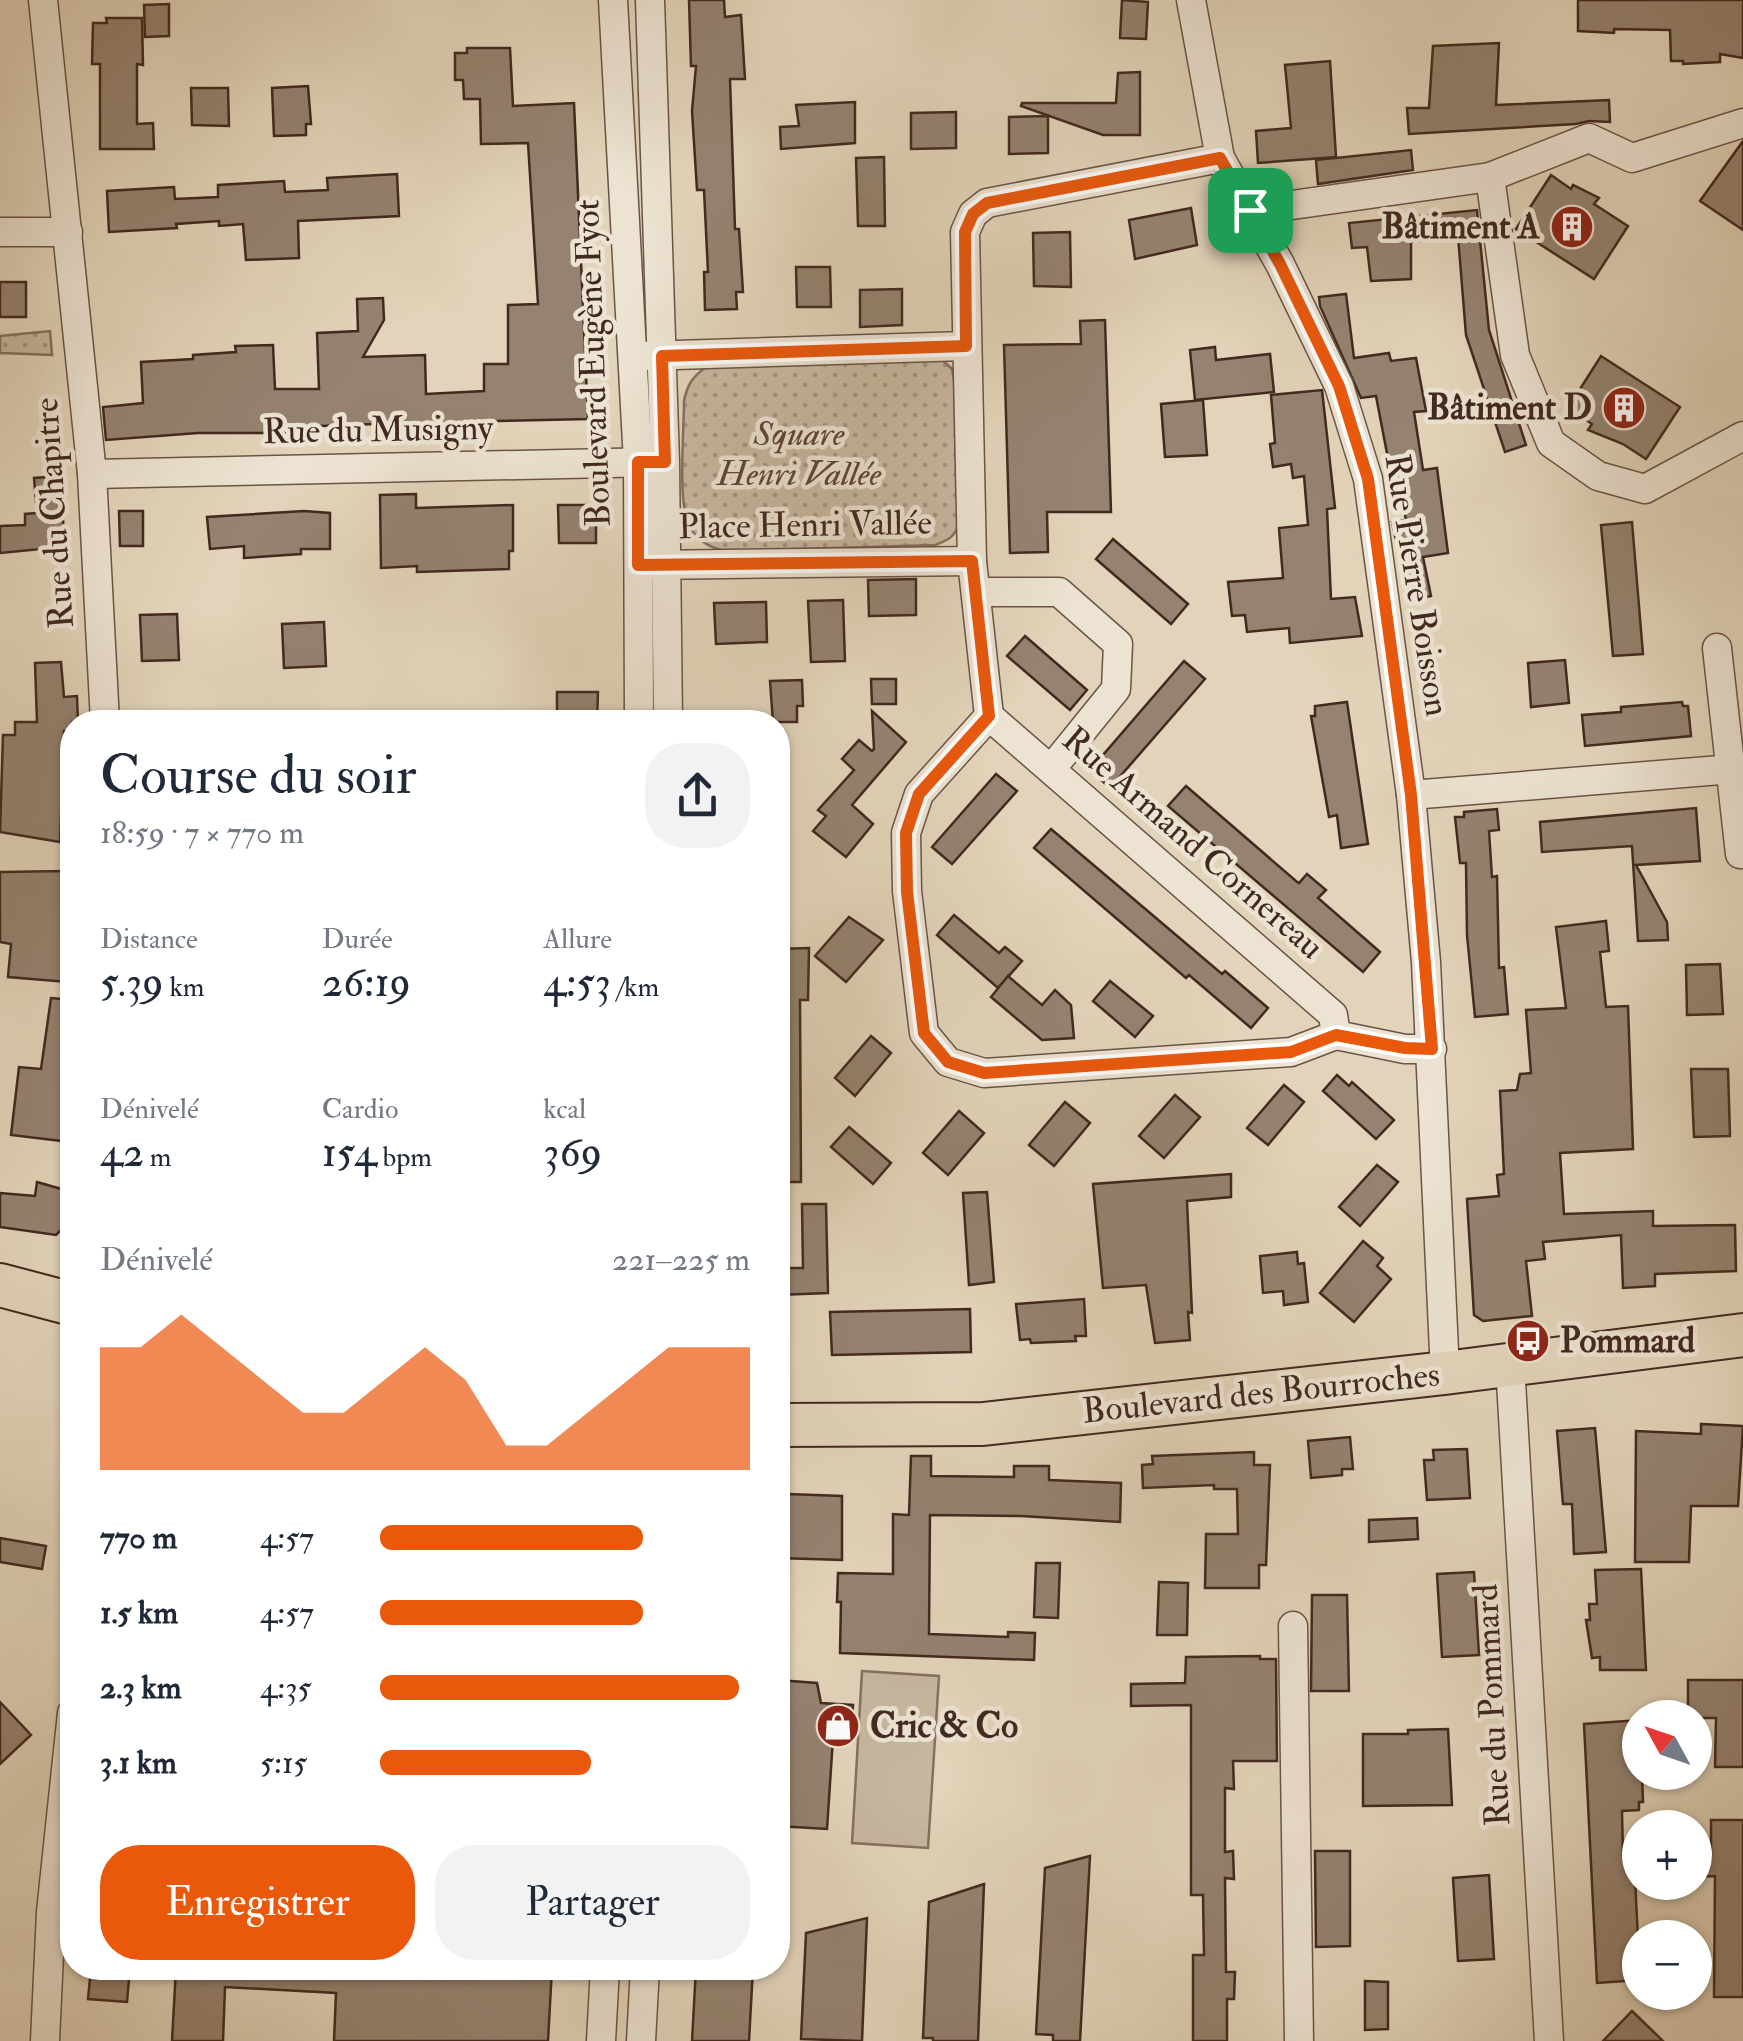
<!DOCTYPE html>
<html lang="fr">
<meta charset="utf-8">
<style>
body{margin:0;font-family:"IM FELL Double Pica",serif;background:#f2f2f3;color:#1f2937;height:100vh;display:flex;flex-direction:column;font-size:38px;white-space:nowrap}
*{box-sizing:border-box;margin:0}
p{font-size:32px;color:#747a83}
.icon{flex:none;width:55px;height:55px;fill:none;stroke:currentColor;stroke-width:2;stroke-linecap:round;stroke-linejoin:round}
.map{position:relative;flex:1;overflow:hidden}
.sheet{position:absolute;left:60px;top:710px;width:730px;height:1270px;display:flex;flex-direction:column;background:#fff;border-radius:40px;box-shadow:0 2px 8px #0004}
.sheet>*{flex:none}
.needle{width:65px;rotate:310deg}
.tools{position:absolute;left:1622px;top:1700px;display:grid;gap:20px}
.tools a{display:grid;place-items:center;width:90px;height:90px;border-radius:50%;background:#fff;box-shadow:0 2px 8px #0004;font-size:50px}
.pin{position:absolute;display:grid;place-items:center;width:85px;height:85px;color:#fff;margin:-42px;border-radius:20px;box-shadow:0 5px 15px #0006}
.round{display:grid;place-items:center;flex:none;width:105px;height:105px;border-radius:40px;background:#f2f2f3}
.overview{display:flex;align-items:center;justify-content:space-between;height:170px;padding:0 40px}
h1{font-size:55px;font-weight:600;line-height:75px}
.figures{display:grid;grid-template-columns:repeat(3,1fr);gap:15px;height:170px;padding:10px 40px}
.figures div{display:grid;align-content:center}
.figures b{font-size:42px;font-weight:600}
.figures small{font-size:28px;font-weight:400}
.figures p{font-size:28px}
.chart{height:280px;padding:20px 40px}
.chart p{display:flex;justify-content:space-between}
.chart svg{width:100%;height:180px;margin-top:10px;fill:#ea580c;opacity:.7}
.action{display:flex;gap:20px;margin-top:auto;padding:20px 40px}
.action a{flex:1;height:115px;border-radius:40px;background:#ea580c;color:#fff;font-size:40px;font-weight:600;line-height:115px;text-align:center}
.action a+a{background:#f2f2f3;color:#1f2937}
ul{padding:0 40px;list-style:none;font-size:32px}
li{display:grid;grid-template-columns:160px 120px 1fr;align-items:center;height:75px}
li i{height:25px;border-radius:12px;background:#ea580c}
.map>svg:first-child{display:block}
.grass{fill:url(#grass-dots);stroke:#847060;stroke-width:2.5}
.garden{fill:#c7b7a0;stroke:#847060;stroke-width:2.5}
.building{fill:#958270;stroke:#422920;stroke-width:2.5}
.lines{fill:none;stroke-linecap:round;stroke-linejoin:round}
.minor-casing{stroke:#6a5446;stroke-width:31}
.primary-casing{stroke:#422920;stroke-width:46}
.minor{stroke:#ece3d2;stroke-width:28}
.primary{stroke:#e2d4ba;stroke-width:42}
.route-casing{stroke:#fff;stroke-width:20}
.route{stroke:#ea580c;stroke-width:12}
.labels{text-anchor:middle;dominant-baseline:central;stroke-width:9;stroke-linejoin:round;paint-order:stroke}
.poi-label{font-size:35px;font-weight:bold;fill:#422920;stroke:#ece3d2;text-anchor:end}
.street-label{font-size:35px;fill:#422920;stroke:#ece3d2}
.park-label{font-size:35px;font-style:italic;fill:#5d453a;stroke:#ece3d2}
</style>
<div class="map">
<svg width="1743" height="2041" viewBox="0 0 1743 2041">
<defs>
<pattern id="grass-dots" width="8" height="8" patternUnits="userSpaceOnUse" patternTransform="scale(2.5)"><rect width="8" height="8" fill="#c7b7a0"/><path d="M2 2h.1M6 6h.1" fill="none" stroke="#a39582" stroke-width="1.8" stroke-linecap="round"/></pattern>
</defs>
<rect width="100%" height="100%" fill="#e2d4ba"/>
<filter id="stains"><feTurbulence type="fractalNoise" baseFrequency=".002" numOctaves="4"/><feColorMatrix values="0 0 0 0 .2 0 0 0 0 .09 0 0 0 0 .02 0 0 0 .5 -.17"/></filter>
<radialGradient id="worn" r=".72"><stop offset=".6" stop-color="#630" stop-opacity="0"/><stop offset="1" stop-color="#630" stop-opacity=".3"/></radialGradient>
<g class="grass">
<polygon points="50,331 52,355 0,353 0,336"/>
<path d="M938 356 952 369 954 380 958 524C956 537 946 541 935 545L726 551C710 548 695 540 688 523 678 500 684 430 684 401 687 386 692 377 705 368Z"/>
</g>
<polygon class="garden" points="862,1671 939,1676 928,1848 852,1843"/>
<g class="building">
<polygon points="689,0 724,0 725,17 741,15 745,79 730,79 735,229 739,229 743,292 736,292 737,309 705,310 704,272 708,272 704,190 697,190 692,111 696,66 691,66"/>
<polygon points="1122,0 1148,2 1146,39 1120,38"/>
<polygon points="1578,0 1743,0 1743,58 1720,54 1720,62 1683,64 1683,61 1671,61 1670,30 1614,29 1614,33 1578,31"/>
<polygon points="169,4 169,36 145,37 144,5"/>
<polygon points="106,18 142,18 143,65 137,64 137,124 153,123 154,149 100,149 100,64 92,64 93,23 107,23"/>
<polygon points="1499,43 1496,105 1609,100 1610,122 1589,121 1576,124 1409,134 1407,108 1429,108 1433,46"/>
<polygon points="467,48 510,48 513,106 574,103 588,419 455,422 455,437 375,440 375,424 292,427 293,433 198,433 106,440 103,407 143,403 141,362 193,359 193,355 236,352 235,346 273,345 275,389 319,389 317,333 358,331 357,299 383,298 384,320 363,357 425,355 426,394 484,391 484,364 508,364 508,305 538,304 528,143 481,144 480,99 464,99 463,80 455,80 455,53 467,53"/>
<polygon points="1330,61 1336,157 1258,163 1256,131 1291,128 1285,65"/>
<polygon points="1140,72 1140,135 1103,135 1021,106 1022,103 1116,103 1118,73"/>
<polygon points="308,86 311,124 306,124 306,135 274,136 272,88"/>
<polygon points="191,88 228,88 229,126 192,125"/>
<polygon points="855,102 855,143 781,149 780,127 799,126 796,105"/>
<polygon points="956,112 956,148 911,149 911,113"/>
<polygon points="1048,116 1048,153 1009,154 1009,117"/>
<polygon points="1743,141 1743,230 1700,201"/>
<polygon points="1411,150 1413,170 1318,184 1316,160"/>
<polygon points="884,157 885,226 858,226 856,158"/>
<polygon points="397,174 399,216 298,221 299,258 246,260 243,224 219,226 219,221 176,224 177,228 109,232 107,191 174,187 175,199 218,197 218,185 284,181 285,192 328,190 327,178"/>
<polygon points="1551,175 1571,189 1573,185 1599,198 1594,204 1628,226 1594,279 1516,229"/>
<polygon points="1191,208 1197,245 1135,259 1129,220"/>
<polygon points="1477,210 1489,330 1526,445 1505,452 1466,335 1458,236 1411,242 1411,279 1371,281 1367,247 1352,248 1349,223"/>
<polygon points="1070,232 1071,287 1034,286 1033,233"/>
<polygon points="796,267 830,267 831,307 797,307"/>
<rect x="0" y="282" width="26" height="35"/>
<polygon points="902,289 902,325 860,327 860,290"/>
<polygon points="1346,294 1354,358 1389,353 1391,361 1416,358 1426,411 1414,412 1423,470 1437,468 1448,553 1423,557 1431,596 1409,600 1392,522 1406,520 1396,468 1390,469 1376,396 1361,398 1320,306 1319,297"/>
<polygon points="1105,320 1111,512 1047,512 1048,552 1010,553 1004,345 1081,344 1080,321"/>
<polygon points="1215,347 1216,360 1270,354 1274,392 1195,400 1190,350"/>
<polygon points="1601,356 1680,407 1646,459 1623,444 1588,430 1592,424 1568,408"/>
<polygon points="1322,390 1335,508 1327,509 1331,599 1355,597 1362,636 1290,643 1289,628 1247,632 1245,615 1232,616 1228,582 1283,578 1279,528 1308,525 1304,476 1293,478 1291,464 1273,467 1270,444 1275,443 1271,395"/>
<polygon points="1203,400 1207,455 1165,457 1161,404"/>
<polygon points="60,476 64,534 50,535 52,548 0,553 0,526 25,525 25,514 37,513 34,478"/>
<polygon points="416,494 416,508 513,505 513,551 509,551 509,569 417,572 417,566 381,568 380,495"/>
<polygon points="558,505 596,505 596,543 559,543"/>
<polygon points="119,511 143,511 143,546 120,546"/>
<polygon points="304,511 330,513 330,549 301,549 301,554 244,558 244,546 210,549 207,517"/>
<polygon points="1632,522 1643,654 1613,656 1601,525"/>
<polygon points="1113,539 1188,604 1171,624 1096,559"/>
<polygon points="916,579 916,615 869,616 868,580"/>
<polygon points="843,600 845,661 811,662 808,601"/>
<polygon points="766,602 767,642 716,644 714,603"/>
<polygon points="177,614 179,660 142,661 140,615"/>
<polygon points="324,622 326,666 284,668 282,624"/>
<polygon points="1025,636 1087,690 1070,710 1007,656"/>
<polygon points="1565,660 1569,703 1531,707 1528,663"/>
<polygon points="1184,661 1205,679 1110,788 1090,770"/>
<polygon points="61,662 64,697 77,696 78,722 72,722 72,731 64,731 60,842 0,832 3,735 15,735 15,722 37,722 35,663"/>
<polygon points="871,679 896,679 896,704 872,704"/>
<polygon points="802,680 803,706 797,706 797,722 773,722 770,681"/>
<polygon points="557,692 598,692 597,722 557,722"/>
<polygon points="1347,702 1368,844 1341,848 1337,815 1329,817 1311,716 1315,716 1315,706"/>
<polygon points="1682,702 1683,706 1688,706 1691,736 1585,746 1582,715 1621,712 1621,707"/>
<polygon points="872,711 906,742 852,805 873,824 846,857 813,831 826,816 818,810 854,770 842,759 859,740 872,751 874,749"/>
<polygon points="996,774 1017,791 952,864 932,847"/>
<polygon points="1186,786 1296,881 1299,883 1307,874 1326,890 1318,898 1380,952 1363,972 1168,806"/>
<polygon points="1696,808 1700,861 1636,865 1667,922 1668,940 1638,941 1632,846 1542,852 1540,822"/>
<polygon points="1497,809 1499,830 1489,831 1492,877 1497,876 1499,968 1504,967 1508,1014 1475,1017 1467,935 1466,863 1460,863 1455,817 1464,817 1464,812"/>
<polygon points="1051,829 1222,974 1225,971 1268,1008 1251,1028 1189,975 1186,978 1034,848"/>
<polygon points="65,871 64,902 72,902 67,982 8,977 11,944 0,942 0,872"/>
<polygon points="954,915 999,953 1005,947 1022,961 998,988 937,935"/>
<polygon points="849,917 883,940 846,982 815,956"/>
<polygon points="1606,921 1609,951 1600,952 1606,1007 1628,1006 1633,1149 1560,1153 1564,1214 1653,1211 1653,1226 1735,1225 1736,1271 1655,1274 1655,1286 1623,1288 1621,1235 1543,1242 1545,1259 1526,1261 1532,1316 1483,1321 1474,1315 1467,1199 1499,1196 1497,1175 1504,1174 1500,1091 1517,1090 1520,1074 1531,1073 1526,1010 1566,1008 1556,927"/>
<polygon points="809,948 808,1000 800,1000 801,1182 778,1182 778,949"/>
<polygon points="1720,964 1723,1014 1687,1015 1686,965"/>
<polygon points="1008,976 1042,1005 1055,990 1071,1005 1074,1038 1042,1040 991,997"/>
<polygon points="1110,981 1153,1016 1135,1037 1093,1001"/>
<polygon points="51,998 72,1000 70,1142 11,1135 19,1067 41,1069"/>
<polygon points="871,1036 891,1053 855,1096 835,1078"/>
<polygon points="1691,1069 1728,1069 1730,1136 1694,1137"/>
<polygon points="1337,1075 1349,1086 1352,1082 1394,1120 1376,1139 1323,1091"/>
<polygon points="1284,1085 1304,1102 1268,1145 1247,1128"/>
<polygon points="1175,1095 1200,1117 1164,1158 1139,1136"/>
<polygon points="1065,1102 1090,1123 1054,1166 1029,1145"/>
<polygon points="959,1111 984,1133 948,1175 923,1153"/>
<polygon points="849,1127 891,1163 873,1184 831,1147"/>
<polygon points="1377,1165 1398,1182 1360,1226 1339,1207"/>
<polygon points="1231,1174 1231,1197 1187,1201 1192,1313 1188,1312 1190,1340 1155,1343 1146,1285 1103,1288 1093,1184"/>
<polygon points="37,1182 72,1192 72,1231 63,1228 56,1235 0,1227 0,1193 35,1196"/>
<polygon points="987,1192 994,1282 969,1285 963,1193"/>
<polygon points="802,1204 826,1204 828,1293 778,1295 778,1268 803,1268"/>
<polygon points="1363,1241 1383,1258 1377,1266 1391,1279 1354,1322 1320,1293"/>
<polygon points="1297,1252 1298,1264 1304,1263 1308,1302 1284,1305 1283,1291 1263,1293 1260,1256"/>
<polygon points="1084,1299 1086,1336 1075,1336 1076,1341 1031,1343 1030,1339 1020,1340 1016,1304"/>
<polygon points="970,1309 971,1352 832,1355 830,1312"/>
<polygon points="1701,1424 1743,1426 1738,1506 1691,1506 1689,1562 1635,1562 1636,1431 1701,1434"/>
<polygon points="1595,1428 1606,1552 1574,1554 1572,1504 1563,1504 1557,1431"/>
<polygon points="1350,1437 1353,1469 1342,1469 1342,1475 1311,1478 1308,1441"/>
<polygon points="1467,1449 1470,1498 1427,1500 1424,1460 1434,1460 1433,1450"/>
<polygon points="1254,1452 1254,1465 1270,1465 1266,1565 1259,1565 1259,1588 1205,1588 1206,1534 1238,1534 1237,1489 1214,1489 1214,1485 1143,1488 1142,1465 1153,1464 1152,1456"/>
<polygon points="911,1456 931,1456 931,1476 1014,1477 1014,1466 1049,1466 1049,1480 1121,1483 1120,1522 1021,1516 930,1515 929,1634 1008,1637 1008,1632 1035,1633 1034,1660 840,1653 841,1602 837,1602 838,1573 893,1574 893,1514 909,1515"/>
<polygon points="788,1494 842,1496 842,1560 778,1558 778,1506 788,1506"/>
<polygon points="1417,1518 1418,1539 1369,1542 1369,1520"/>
<polygon points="0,1538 46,1546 42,1569 0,1562"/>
<polygon points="1036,1563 1060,1563 1058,1618 1034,1617"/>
<polygon points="1641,1569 1646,1670 1600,1670 1600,1657 1592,1658 1586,1620 1590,1620 1589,1604 1597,1604 1595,1570"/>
<polygon points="1474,1572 1479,1655 1442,1657 1437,1574"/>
<polygon points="1159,1582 1188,1583 1187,1635 1157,1635"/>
<polygon points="1312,1595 1347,1595 1349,1691 1311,1691"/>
<polygon points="1260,1656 1260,1659 1276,1659 1277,1761 1233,1761 1234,1789 1225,1788 1225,1852 1233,1851 1234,1879 1225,1878 1226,1972 1235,1972 1234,1999 1227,1999 1227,2041 1193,2041 1193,1955 1204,1955 1203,1895 1191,1895 1191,1705 1131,1706 1131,1684 1185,1683 1186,1657"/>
<polygon points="778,1680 817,1683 821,1703 853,1705 851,1739 833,1738 827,1829 778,1826"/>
<polygon points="1688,1680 1743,1680 1743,1767 1715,1767 1716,1718 1688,1718"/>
<polygon points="0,1702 31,1735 0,1764"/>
<polygon points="1640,1720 1643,1802 1639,1802 1639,1810 1622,1811 1623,1855 1640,1854 1640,1878 1635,1878 1640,1980 1597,1983 1584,1724"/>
<polygon points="1448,1729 1452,1805 1363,1806 1363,1734 1408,1734 1408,1730"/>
<polygon points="1711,1820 1743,1820 1743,1997 1714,1997 1715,1876 1695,1877 1695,1854 1711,1854"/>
<polygon points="1315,1851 1350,1851 1350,1946 1316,1947"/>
<polygon points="1090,1856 1080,2041 1053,2041 1053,2035 1036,2034 1045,1868"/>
<polygon points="1489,1875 1494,1959 1458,1961 1453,1878"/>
<polygon points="984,1884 978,2041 933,2041 933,2038 923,2038 929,1902"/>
<polygon points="867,1918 862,2041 801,2039 806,1933"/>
<polygon points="91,1968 130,1968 127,2002 88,1999"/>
<polygon points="176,1968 552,1968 548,2041 334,2041 336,1993 225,1987 223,2041 172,2041"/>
<polygon points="696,1968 753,1968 749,2041 692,2041"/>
<polygon points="1365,1981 1388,1982 1388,2029 1365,2030"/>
<polygon points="1632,2011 1663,2041 1603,2041"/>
</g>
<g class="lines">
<g class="minor-casing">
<g id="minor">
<polyline points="43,0 92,474 105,722"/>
<polyline points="613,0 638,462 639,722"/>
<polyline points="650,0 665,462 668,722"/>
<polyline points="1191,0 1220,158 1280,264 1339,386 1368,479 1411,795 1426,962 1445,1373"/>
<polyline points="1220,158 987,203 973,214 965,232 972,561 989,716 919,794 906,833 907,891 924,1033 948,1062 984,1073 1291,1052 1336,1035 1405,1049 1432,1049"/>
<polyline points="1490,177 1515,355 1551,443 1598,476 1645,489 1743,436"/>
<polyline points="1249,211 1490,177 1589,138 1632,158 1743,123"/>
<polyline points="0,232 68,232"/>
<polyline points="644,356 966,346"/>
<polyline points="92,474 656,462"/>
<polyline points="649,565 972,561"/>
<polyline points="976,592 1059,592 1118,644 1116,689 1052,768"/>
<polyline points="1717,648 1740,854"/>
<polyline points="989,716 1333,1015 1336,1035"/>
<polyline points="1411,795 1733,769"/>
<polyline points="1510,1364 1549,2041"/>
<polyline points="1293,1626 1299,2041"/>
<polyline points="45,2041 51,1912 72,1713"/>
<polyline points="601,2041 605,1968"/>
<polyline points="641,2041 645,1968"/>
</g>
</g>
<g class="primary-casing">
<g id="primary">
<polyline points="0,1285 72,1304"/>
<polyline points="778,1425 983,1424 1445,1373 1743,1335"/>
</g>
</g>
<use href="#minor" class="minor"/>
<use href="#primary" class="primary"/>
</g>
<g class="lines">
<g class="route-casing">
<polygon id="route" points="1220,158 1280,264 1339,386 1368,479 1411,795 1432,1049 1405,1048 1336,1035 1291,1052 984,1073 948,1062 924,1033 907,892 906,833 919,794 989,716 972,561 638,565 638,462 665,462 662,356 966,346 965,232 973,214 987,203"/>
</g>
<use href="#route" class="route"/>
</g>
<defs>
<g id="building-disc" transform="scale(2.25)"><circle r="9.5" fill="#8f2418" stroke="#ece3d2"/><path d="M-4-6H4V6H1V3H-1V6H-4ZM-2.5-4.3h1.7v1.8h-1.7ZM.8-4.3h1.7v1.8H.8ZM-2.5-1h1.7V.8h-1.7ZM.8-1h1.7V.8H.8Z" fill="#fff"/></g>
<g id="bus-disc" transform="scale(2.25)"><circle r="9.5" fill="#8f2418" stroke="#ece3d2"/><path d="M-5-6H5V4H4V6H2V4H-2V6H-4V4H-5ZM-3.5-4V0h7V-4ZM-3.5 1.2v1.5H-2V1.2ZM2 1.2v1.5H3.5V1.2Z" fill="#fff"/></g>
<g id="shop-disc" transform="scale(2.25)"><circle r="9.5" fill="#8f2418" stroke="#ece3d2"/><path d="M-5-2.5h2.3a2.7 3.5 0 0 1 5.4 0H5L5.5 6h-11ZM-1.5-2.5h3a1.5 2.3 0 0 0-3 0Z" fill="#fff"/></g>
</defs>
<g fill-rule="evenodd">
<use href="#building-disc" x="1572" y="227"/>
<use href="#building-disc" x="1624" y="408"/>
<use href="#bus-disc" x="1528" y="1341"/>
<use href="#shop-disc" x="838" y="1726"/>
</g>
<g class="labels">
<g class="poi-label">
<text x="1540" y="227">Bâtiment A</text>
<text x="1592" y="408">Bâtiment D</text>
<text x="1560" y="1341" text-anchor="start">Pommard</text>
<text x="870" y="1726" text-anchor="start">Cric &amp; Co</text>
</g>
<g class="street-label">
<text transform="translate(593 363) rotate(-92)">Boulevard Eugène Fyot</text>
<text transform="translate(378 430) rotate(-1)">Rue du Musigny</text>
<text transform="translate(54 513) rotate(-94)">Rue du Chapitre</text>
<text transform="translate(805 525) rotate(-1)">Place Henri Vallée</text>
<text transform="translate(1417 585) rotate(81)">Rue Pierre Boisson</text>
<text transform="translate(1193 843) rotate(41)">Rue Armand Cornereau</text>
<text transform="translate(1261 1393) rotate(-6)">Boulevard des Bourroches</text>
<text transform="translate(1492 1705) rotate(-93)">Rue du Pommard</text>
</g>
<g class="park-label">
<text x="799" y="434">Square<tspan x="799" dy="40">Henri Vallée</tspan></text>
</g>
</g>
<rect width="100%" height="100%" filter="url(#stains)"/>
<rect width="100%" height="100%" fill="url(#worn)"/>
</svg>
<div class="tools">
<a><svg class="needle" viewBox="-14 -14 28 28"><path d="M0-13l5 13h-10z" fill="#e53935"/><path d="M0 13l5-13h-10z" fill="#747a83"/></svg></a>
<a>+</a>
<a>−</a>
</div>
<div class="pin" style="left:1250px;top:210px;background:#1e9e55"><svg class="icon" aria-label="arrive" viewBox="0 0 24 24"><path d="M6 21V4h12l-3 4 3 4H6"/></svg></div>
<section class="sheet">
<div class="overview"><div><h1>Course du soir</h1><p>18:59 · 7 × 770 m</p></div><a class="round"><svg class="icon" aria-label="share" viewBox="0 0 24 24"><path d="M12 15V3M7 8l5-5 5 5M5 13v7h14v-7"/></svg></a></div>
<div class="figures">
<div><p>Distance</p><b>5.39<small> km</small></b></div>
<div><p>Durée</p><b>26:19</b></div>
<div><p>Allure</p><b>4:53<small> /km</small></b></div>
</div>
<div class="figures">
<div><p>Dénivelé</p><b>42<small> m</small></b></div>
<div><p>Cardio</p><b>154<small> bpm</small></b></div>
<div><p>kcal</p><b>369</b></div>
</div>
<div class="chart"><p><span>Dénivelé</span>221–225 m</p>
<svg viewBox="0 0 160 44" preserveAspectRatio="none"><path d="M0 44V14L10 14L20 6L30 14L40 22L50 30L60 30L70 22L80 14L90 22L100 38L110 38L120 30L130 22L140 14L150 14L160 14V44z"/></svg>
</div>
<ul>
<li><b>770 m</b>4:57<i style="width:71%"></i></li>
<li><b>1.5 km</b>4:57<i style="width:71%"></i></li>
<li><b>2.3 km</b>4:35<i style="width:97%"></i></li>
<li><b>3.1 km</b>5:15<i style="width:57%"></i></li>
</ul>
<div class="action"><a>Enregistrer</a><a>Partager</a></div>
</section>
</div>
